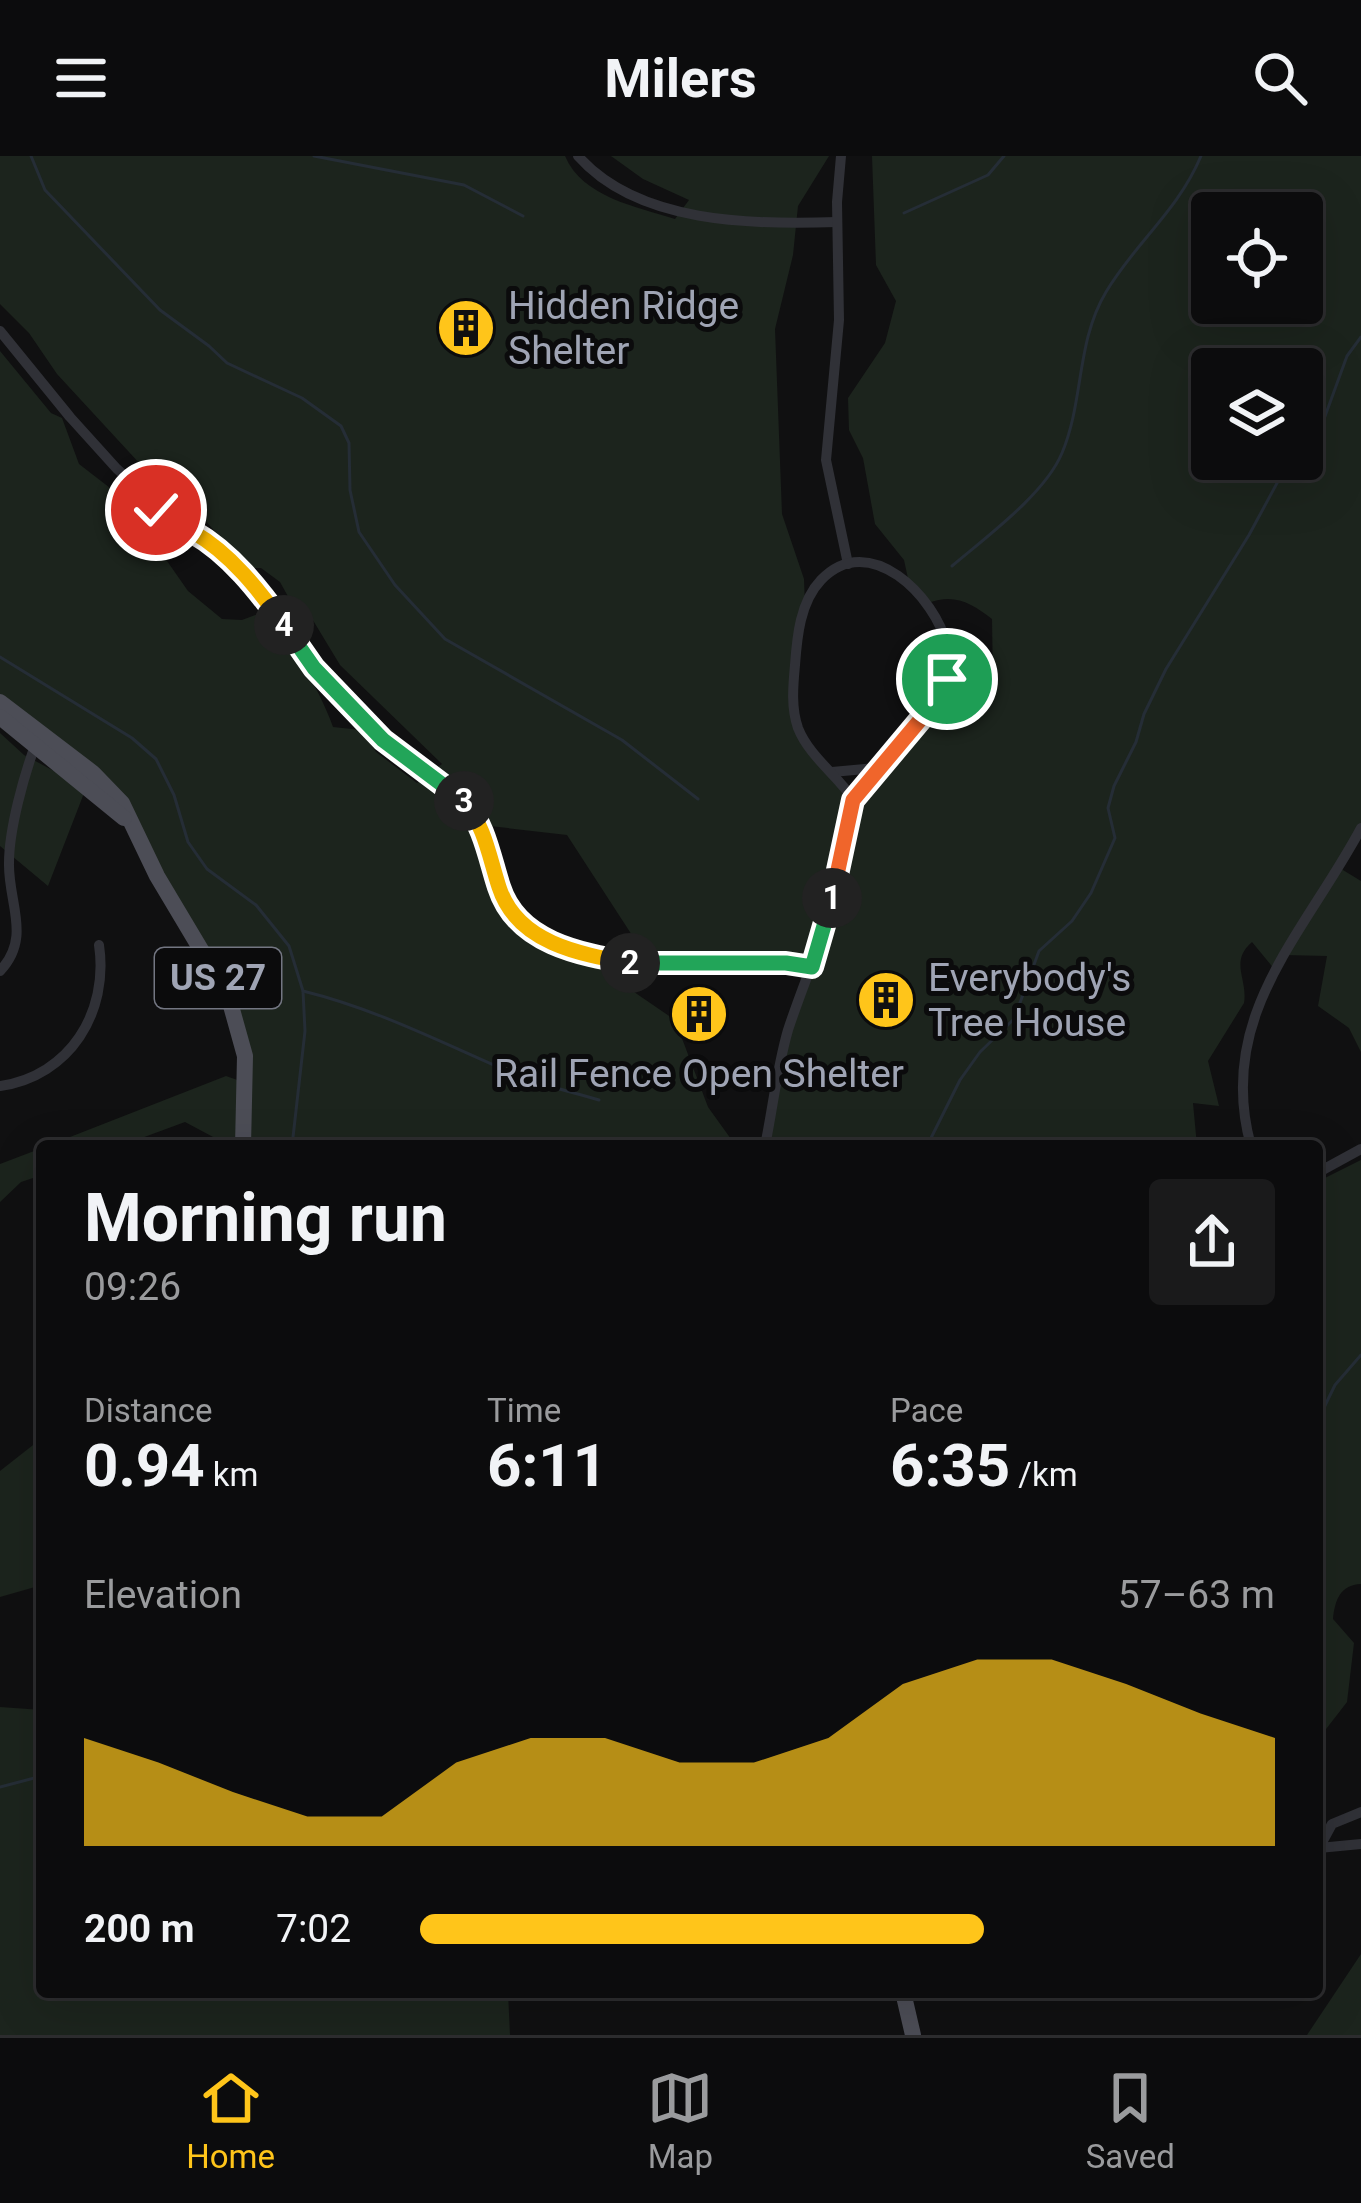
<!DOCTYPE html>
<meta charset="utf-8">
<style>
body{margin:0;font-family:Roboto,sans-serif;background:#1a1a1b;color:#f1f3f6;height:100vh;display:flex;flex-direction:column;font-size:45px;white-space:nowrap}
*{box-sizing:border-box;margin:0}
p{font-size:39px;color:#9a9b9d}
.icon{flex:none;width:66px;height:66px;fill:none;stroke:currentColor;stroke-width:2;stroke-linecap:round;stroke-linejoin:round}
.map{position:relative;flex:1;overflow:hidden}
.panel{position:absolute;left:36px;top:984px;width:1287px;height:858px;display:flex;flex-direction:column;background:#0c0c0d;border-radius:12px;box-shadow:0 12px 48px #0002,0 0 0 3px #2c2c2e}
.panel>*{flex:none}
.buttons{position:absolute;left:1191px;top:36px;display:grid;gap:24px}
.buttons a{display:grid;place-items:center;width:132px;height:132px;border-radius:12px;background:#0c0c0d;box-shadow:0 12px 48px #0002,0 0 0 3px #2c2c2e;font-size:60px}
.pin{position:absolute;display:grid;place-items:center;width:102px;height:102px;color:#fff;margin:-51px;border:6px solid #fff;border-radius:50%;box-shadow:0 3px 12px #0007}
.km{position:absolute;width:60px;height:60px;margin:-30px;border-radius:50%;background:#222;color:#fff;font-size:33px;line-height:60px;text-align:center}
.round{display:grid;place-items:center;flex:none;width:126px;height:126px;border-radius:12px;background:#1a1a1b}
.summary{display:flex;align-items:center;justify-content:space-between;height:204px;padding:0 48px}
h1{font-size:66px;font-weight:700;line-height:90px}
.figures{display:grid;grid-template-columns:repeat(3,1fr);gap:18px;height:204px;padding:12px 48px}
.figures div{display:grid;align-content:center}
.figures b{font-size:60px;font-weight:700}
.figures small{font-size:33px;font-weight:400}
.figures p{font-size:33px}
.chart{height:336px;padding:24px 48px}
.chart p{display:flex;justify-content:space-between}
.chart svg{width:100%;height:216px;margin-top:12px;fill:#ffc51a;opacity:.7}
ul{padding:0 48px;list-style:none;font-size:39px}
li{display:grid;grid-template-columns:192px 144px 1fr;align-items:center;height:90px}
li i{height:30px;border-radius:15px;background:#ffc51a}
header{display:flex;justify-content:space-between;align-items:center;height:156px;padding:0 48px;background:#0c0c0d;font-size:54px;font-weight:700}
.tab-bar{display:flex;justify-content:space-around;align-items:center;height:168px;border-top:3px solid #2c2c2e;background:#0c0c0d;font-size:33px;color:#9a9b9d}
.tab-bar a{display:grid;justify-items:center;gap:6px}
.tab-bar .current{color:#ffc51a}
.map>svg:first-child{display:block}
.green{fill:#1c241d;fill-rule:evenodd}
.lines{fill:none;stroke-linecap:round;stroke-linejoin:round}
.stream{stroke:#252d36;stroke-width:3}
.minor{stroke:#303137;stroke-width:10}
.primary{stroke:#4c4d56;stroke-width:16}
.split-1-casing{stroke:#fff;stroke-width:24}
.split-2-casing{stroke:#fff;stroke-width:24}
.split-3-casing{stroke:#fff;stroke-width:24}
.split-4-casing{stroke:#fff;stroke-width:24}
.split-5-casing{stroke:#fff;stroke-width:24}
.split-1{stroke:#f0652b;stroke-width:15}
.split-2{stroke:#22a559;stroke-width:15}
.split-3{stroke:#f5b400;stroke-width:15}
.split-4{stroke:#22a559;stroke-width:15}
.split-5{stroke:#f5b400;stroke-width:15}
.labels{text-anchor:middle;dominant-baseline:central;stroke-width:10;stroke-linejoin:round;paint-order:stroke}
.shield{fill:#0b0b0c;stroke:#737682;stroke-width:3}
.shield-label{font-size:36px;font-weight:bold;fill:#9fa4b4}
.poi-label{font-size:39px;fill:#9fa4b4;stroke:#0b0b0c;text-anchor:start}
</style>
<header><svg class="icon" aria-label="menu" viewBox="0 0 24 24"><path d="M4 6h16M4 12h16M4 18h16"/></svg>Milers<svg class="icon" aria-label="search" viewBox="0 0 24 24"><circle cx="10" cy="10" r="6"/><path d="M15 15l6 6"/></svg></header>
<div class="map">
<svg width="1361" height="1879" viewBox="0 0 1361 1879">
<rect width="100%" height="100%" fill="#101011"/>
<g class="green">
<path d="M0 0H565C582 41 637 51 675 63L689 44 643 23 611 0H829L798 50 793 99 775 173 782 358 804 423 805 451 797 482 798 573 853 643 942 534 993 528 992 463C971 447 955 437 928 447L909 427 904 404 875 368 863 302 849 274 848 242 885 187 896 145 876 109 872 0H1361V672L1338 711 1361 725V896L1349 872 1318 850 1327 800 1284 799 1275 814 1252 786C1229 806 1248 823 1244 847L1208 905 1219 950 1193 947 1197 990H765L781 904 811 811 652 810 567 679 481 669 499 730 529 774 601 802 618 825 675 864 708 951 736 990H230L185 966 120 990H47L226 920 246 927 242 879 134 670 0 546V195L51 257 62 262 79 308 123 342 188 435 222 463 242 464 261 457C293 492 317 527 333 571L361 574 376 596 417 627 442 608 340 509 308 456 290 444 280 426 261 412H247L189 346 153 322 57 218 29 177 0 148ZM1212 57H1302V147H1212ZM1212 213H1302V303H1212Z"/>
<polygon points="0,577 24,599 86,632 48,730 0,690"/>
<polygon points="42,992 42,1019 21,1026 0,1046 0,1008"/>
<path d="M1361 1004V1428C1340 1429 1335 1444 1333 1463L1354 1487 1347 1546 1323 1577H1317V1026Z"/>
<polygon points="42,1282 42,1429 0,1441 0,1315"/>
<polygon points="0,1551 42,1554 42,1836 508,1836 510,1879 0,1879"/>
<polygon points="1361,1798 1361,1879 1307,1879"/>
</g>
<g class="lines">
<g class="stream">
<polyline points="31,0 45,34 160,154 209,190 227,207 302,242 341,270 349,287 350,334 359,376 395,429 445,483 622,584 698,643"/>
<polyline points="314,0 464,29 523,60"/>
<polyline points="904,57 988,19 1004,0"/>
<polyline points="1302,285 1324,263 1347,200 1361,181"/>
<path d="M952 410C986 381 1045 338 1062 297 1084 245 1076 186 1106 136 1135 87 1178 55 1201 0"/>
<polyline points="0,501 132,582 156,603 174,639 188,686 207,713 256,749 289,790 303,835 305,875 292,990"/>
<path d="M303 835C380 854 446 889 519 920 544 930 573 936 599 944"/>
<polyline points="927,990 960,924 980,896 1014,863 1039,795 1072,765 1091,737 1115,682 1108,652 1114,630 1136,586 1144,558 1166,513 1249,379 1290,303"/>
<polyline points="1317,1266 1335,1229 1361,1199"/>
<polyline points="0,1631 42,1620"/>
</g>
<g class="minor">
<path d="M578 0C638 68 753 69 837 66"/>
<polyline points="841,0 837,46 839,164 826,304 848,408"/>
<polyline points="0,175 70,261 117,313 155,346 158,362 164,369 189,372 181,347 174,344 155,346"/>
<polyline points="189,372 257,433 314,512 383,584 461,642 480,669 503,741 529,774 567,793 652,810 786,807 811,811"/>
<polyline points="832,616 876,612"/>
<path d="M0 815C32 781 8 747 9 707 9 673 24 619 36 587"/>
<path d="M0 930C70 920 109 856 99 789"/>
<path d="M765 990C773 951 777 912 788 874 802 831 821 789 832 745 839 716 842 663 856 639 885 593 960 552 947 490 936 441 869 373 821 424 800 446 797 481 795 509 793 530 791 552 798 572 809 600 837 619 853 643"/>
<path d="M1251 990C1215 860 1305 777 1361 672"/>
<polyline points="1317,1017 1361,993"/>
<polyline points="1361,1656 1332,1668 1319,1692 1361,1688"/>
</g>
<g class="primary">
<polyline points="0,546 93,617 122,647 157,720 228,839 245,900 243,990"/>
<polyline points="0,561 124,662"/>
<polyline points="903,1836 913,1879"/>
</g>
</g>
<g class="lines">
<g class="split-1-casing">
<polyline id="split-1" points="832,742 853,644 936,545 947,523"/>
</g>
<g class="split-2-casing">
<polyline id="split-2" points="630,807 786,807 812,811 832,742"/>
</g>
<g class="split-3-casing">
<path id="split-3" d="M464 645C485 671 489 700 499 731 517 787 579 798 630 807"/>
</g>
<g class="split-4-casing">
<polyline id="split-4" points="284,469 314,512 383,584 464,645"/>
</g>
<g class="split-5-casing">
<path id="split-5" d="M156 354 164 369C174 372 185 371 193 376 230 397 259 434 284 469"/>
</g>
<use href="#split-1" class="split-1"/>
<use href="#split-2" class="split-2"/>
<use href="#split-3" class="split-3"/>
<use href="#split-4" class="split-4"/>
<use href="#split-5" class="split-5"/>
</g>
<defs>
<g id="building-disc" transform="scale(3)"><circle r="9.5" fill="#ffc51a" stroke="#0b0b0c"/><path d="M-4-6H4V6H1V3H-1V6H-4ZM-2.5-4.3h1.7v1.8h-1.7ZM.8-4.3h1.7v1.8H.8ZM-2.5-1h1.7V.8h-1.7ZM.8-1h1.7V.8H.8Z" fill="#111"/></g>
</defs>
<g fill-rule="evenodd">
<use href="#building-disc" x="466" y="172"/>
<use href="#building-disc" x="886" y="844"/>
<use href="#building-disc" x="699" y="858"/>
</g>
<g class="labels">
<rect class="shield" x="155" y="792" width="126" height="60" rx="9"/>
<g class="shield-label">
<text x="218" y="822">US 27</text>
</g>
<g class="poi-label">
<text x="508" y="150">Hidden Ridge<tspan x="508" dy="45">Shelter</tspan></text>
<text x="928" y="822">Everybody's<tspan x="928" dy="45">Tree House</tspan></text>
<text x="699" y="918" text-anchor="middle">Rail Fence Open Shelter</text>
</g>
</g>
</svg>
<div class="buttons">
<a><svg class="icon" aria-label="locate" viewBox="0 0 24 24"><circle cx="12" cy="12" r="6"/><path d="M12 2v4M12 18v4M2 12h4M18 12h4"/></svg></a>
<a><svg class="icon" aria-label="layers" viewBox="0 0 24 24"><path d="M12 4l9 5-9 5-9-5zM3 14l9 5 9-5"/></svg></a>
</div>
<div class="pin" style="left:947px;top:523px;background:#1e9e55"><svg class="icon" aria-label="arrive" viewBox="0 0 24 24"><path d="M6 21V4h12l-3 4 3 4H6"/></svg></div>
<div class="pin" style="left:156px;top:354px;background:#d93025"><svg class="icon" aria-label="check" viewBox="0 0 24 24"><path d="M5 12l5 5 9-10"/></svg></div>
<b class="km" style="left:832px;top:742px">1</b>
<b class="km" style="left:630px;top:807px">2</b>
<b class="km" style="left:464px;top:645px">3</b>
<b class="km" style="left:284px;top:469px">4</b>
<section class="panel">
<div class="summary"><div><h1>Morning run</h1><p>09:26</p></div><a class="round"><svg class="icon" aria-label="share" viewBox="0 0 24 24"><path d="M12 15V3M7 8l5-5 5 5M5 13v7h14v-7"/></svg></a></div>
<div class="figures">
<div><p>Distance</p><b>0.94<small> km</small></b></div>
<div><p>Time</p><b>6:11</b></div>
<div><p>Pace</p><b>6:35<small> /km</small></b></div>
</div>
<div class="chart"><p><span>Elevation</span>57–63 m</p>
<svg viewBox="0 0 160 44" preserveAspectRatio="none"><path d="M0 44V22L10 27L20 33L30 38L40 38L50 27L60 22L70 22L80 27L90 27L100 22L110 11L120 6L130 6L140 11L150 17L160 22V44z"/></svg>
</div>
<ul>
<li><b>200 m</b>7:02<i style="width:66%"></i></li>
</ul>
</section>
</div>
<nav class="tab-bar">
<a class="current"><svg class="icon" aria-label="home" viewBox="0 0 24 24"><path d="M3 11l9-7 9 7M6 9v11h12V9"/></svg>Home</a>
<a><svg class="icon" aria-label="map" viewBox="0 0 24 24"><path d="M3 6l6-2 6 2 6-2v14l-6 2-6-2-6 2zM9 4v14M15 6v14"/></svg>Map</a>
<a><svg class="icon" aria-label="saved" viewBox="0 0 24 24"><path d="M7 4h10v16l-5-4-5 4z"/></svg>Saved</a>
</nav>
